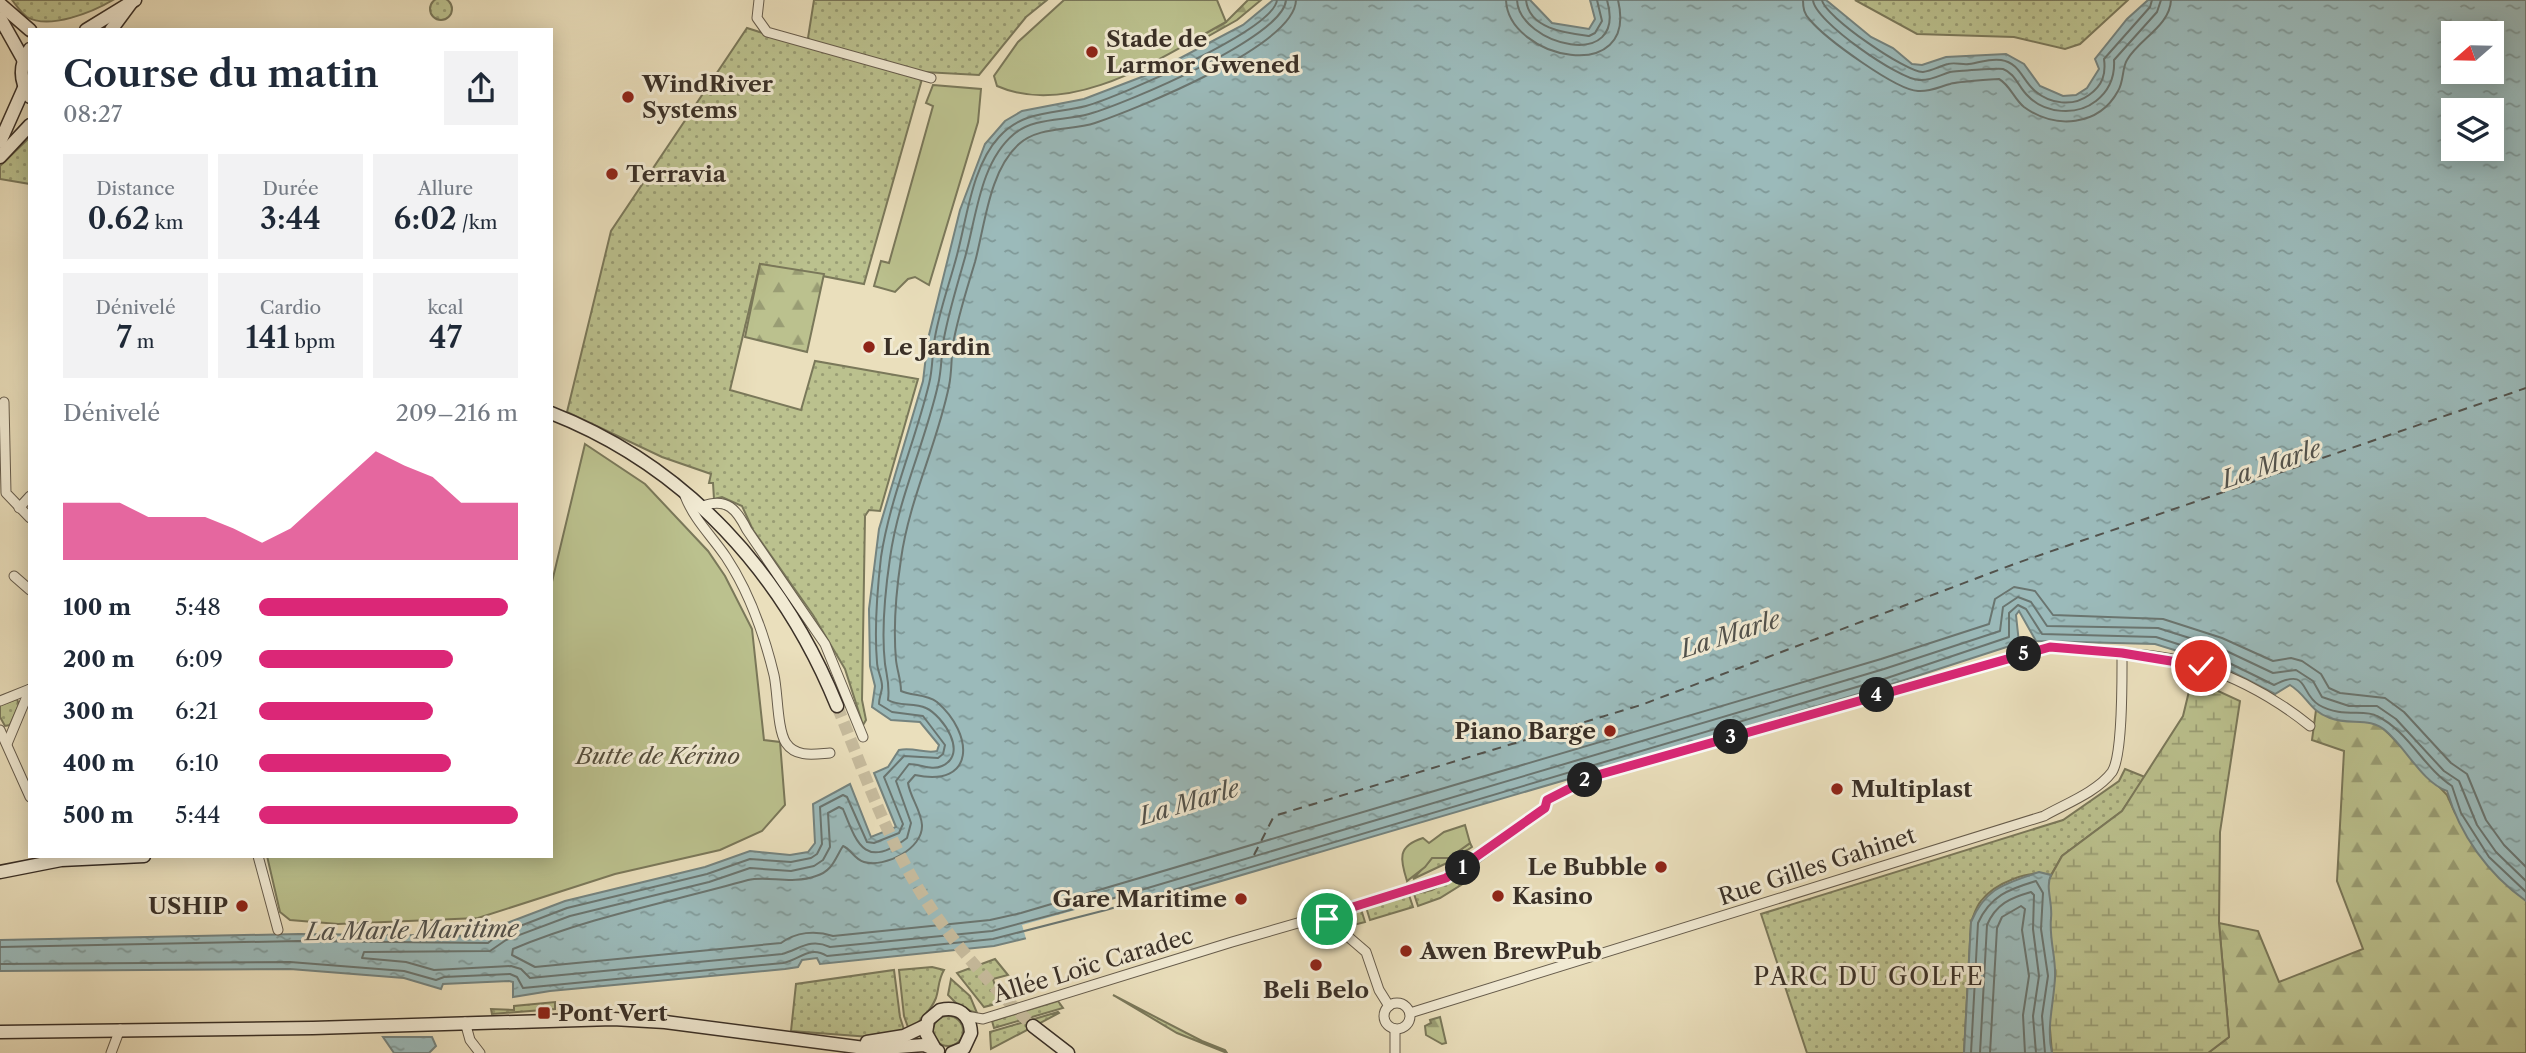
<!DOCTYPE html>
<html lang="fr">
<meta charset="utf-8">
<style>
body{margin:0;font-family:"Libre Caslon Text",serif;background:#f2f2f3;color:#1f2937;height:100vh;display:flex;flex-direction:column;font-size:26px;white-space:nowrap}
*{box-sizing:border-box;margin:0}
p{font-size:23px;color:#747a83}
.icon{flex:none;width:38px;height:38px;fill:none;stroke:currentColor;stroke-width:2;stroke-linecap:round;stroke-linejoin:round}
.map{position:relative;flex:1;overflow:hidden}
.panel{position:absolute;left:28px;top:28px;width:525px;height:830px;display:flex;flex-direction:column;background:#fff;border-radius:0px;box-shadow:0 4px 18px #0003}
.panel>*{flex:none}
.needle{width:46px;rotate:250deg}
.fabs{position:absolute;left:2441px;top:21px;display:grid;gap:14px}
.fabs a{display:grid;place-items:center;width:63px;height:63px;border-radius:0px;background:#fff;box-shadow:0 4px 18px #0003;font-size:35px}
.pin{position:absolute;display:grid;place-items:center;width:60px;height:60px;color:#fff;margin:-30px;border:4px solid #fff;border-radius:50%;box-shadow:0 2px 7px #0007}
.km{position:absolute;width:35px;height:35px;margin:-18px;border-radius:50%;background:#222;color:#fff;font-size:19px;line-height:35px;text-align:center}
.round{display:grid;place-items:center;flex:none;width:74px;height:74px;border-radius:0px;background:#f2f2f3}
.summary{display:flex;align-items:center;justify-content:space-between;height:119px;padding:0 35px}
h1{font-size:38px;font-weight:600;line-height:52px}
.stats{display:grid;grid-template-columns:repeat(3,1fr);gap:10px;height:119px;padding:7px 35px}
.stats div{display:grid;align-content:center;border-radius:0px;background:#f2f2f3;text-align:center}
.stats b{font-size:30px;font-weight:600}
.stats small{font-size:19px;font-weight:400}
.stats p{font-size:19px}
.chart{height:196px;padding:14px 35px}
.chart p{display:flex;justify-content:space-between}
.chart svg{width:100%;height:126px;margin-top:7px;fill:#db2777;opacity:.7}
ul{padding:0 35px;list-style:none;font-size:23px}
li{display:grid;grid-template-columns:112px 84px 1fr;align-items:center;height:52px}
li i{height:18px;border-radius:9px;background:#db2777}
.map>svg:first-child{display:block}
.grass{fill:url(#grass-dots);stroke:#7a785a;stroke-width:2}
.forest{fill:url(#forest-firs);stroke:#7a785a;stroke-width:2}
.wetland{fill:url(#wetland-marsh);stroke:#7a785a;stroke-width:2}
.park{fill:#bbc18e;stroke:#7a785a;stroke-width:2}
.water{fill:url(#water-ripples);stroke:#74837f;stroke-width:2;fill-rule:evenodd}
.pier{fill:#eadfbc}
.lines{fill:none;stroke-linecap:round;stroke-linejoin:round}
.shore{stroke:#6a7570;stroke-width:2}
.ferry{stroke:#52524c;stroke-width:2;stroke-dasharray:9 7;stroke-linecap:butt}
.secondary-tunnel{stroke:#c7bc9e;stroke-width:12;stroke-dasharray:12 6;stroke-linecap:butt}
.street-casing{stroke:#665c4c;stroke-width:11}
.secondary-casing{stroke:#3a3027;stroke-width:15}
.street{stroke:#f1ead3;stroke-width:9}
.secondary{stroke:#f1ead3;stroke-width:12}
.route-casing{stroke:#fff;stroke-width:14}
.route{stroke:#db2777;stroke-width:9}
.poi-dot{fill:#8f2418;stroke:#f1ead3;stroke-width:2.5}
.labels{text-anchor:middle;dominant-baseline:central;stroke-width:6;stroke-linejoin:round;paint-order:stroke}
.poi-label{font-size:23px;font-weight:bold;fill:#3a3027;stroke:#f1ead3;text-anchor:start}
.park-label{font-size:23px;font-style:italic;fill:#544d3c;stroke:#f1ead3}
.street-label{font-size:23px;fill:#3a3027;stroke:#f1ead3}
.water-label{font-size:24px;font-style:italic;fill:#52524c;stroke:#f1ead3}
.neighbourhood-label{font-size:24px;letter-spacing:2px;fill:#3a3027;stroke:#f1ead3}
</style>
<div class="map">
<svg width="2526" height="1053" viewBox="0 0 2526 1053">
<defs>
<pattern id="grass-dots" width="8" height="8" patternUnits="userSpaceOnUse" patternTransform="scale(1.75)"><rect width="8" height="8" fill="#bbc18e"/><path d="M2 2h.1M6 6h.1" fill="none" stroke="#999d74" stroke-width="1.8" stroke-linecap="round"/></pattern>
<pattern id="forest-firs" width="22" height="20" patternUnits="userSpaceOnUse" patternTransform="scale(1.75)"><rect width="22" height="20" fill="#bbc18e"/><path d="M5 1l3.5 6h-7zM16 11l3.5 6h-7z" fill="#999d74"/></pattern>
<pattern id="wetland-marsh" width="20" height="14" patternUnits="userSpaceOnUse" patternTransform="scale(1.75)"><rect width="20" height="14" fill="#bbc18e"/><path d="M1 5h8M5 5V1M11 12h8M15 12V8" fill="none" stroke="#999d74"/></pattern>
<pattern id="water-ripples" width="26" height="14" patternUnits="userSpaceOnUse" patternTransform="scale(1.75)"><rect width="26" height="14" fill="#9bbaba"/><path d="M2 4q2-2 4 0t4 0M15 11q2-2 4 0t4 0" fill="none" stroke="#7f9897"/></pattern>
</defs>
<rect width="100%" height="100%" fill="#eadfbc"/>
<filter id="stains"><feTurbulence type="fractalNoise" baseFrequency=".00286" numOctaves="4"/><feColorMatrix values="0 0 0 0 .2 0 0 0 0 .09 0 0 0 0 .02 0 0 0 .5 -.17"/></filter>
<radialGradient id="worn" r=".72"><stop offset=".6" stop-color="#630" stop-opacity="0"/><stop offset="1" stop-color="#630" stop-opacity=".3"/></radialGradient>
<g class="grass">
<circle cx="441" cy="9" r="11"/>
<path d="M12 0H113C93 12 49 30 27 17 21 13 16 5 12 0Z"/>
<polygon points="814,0 1047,0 1026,17 979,75 924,72 864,284 760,264 730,390 801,410 815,361 918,379 880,511 869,510 865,516 862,700 866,720 863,725 845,669 813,615 753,530 742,506 722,497 714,499 713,483 709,483 711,474 662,457 567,412 611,231 747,28 801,45 808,38"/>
<polygon points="1855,0 2128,0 2080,44 2065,49 2014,37 1917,34"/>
<polygon points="30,137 30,184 0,179 0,166"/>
<polygon points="17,699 19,705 10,725 5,726 0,717 0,705"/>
<path d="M2125 769 2145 777 2122 811 2062 856 2051 875C2030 869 1995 883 1981 901 1976 907 1974 915 1971 922L1964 1053H1807L1761 914 2063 820 2119 781Z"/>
<polygon points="1470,843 1472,847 1449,862 1413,879 1432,858 1449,858"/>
<polygon points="1474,866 1477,875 1440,898 1418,906 1414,894 1432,890"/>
<polygon points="1409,895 1413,907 1370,920 1366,907"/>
<polygon points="1361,909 1365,922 1346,927 1333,917"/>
<polygon points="995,959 1008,975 993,979 998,996 1008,993 1011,1000 984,1007 957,973"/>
<path d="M932 967 944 970C938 980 939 989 936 998 931 1010 919 1023 909 1030L904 1016 899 970Z"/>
<polygon points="894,970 900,1017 905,1033 884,1038 791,1031 796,984"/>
<polygon points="951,979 970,996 977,1013 961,1008 948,995"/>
<polygon points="1113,995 1202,1041 1225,1050 1227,1053 1177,1033"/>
<polygon points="1058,1001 1063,1008 994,1028 992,1021"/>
<polygon points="555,1002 555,1009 492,1014 491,1009 514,1010 514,1006"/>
<polygon points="1058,1012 1059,1013 991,1049 990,1032"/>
<circle cx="948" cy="1031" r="15"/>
</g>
<g class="forest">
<polygon points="1248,0 1261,0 1237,20 1189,47 1189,42 1226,22"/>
<polygon points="760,264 824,274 807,352 745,337"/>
<polygon points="2316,710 2363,717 2376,722 2389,734 2447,795 2455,813 2526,899 2526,1053 2208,1053 2229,1037 2219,923 2258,931 2279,982 2363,949 2337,881 2344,751 2312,740"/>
<polygon points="1440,1017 1446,1043 1442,1044 1426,1035 1425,1026 1431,1023 1430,1020"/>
</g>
<polygon class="wetland" points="2192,679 2240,701 2220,832 2219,923 2229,1037 2208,1053 2052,1053 2049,1017 2055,976 2048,929 2051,918 2047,883 2062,856 2122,811 2183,716"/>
<g class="park">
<path d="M1064 0H1217L1226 22C1162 57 1072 119 997 86L994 76 1018 42Z"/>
<polygon points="933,85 981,89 978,122 929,285 915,277 908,279 895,292 874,286 881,261 889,263 933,106 926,103"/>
<polygon points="585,444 645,484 708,551 725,576 752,629 764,740 780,742 785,805 762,831 720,850 615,874 478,918 338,924 290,920 280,912 267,856 551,856 551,586"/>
<path d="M1465 825 1470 843 1449 858H1432L1425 867 1407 881C1400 859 1397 846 1423 838L1429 843 1444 832Z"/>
</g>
<g class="water">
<path d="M1273 0H1530L1552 23 1589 29 1595 19 1590 0H1826L1871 37 1893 48 1912 64 1922 65 1946 57 2006 54 2024 64 2040 86 2063 96 2076 95 2087 88 2099 69 2095 59 2127 19 2148 0H2526V901C2488 874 2460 835 2447 791 2422 782 2406 748 2386 731 2369 716 2351 726 2330 718 2308 710 2308 696 2290 685L2275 694 2213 662 2155 644 2036 641 2019 611 2016 615 2019 643 1889 685 1027 938 994 946 820 964 817 958 802 960 798 967 785 969 550 991 513 997V982L509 981 443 984 441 989 404 978 290 969 0 971V940L299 934 487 936 491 934V929L565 901 705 867 750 851 790 855 808 852 815 843 813 804 850 784 871 837 896 827 874 773 888 767 899 750C914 747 925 754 937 751L939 745 920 722 891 720 872 707 875 686 870 666 869 609 879 529 923 381 928 339 960 210 985 144 1005 121 1022 111 1084 99 1152 73 1243 25ZM2454 33H2492V72H2454ZM2454 110H2492V149H2454Z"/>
<path d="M2039 872 2051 875C2045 887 2053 903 2051 918 2049 940 2056 956 2055 977 2054 1003 2046 1027 2052 1053H1964L1971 922C1986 887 2005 884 2039 872Z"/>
<polygon points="383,1037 432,1037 436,1046 429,1053 394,1053"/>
</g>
<polygon class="pier" points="1125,896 1130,914 1027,942 1022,925"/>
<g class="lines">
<g class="shore">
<path d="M1286 0C1284 37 1125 104 1089 114 1065 121 1034 117 1014 134 979 163 976 221 964 261 957 286 949 311 944 338 941 353 942 369 938 385 925 443 898 499 890 558 885 592 881 629 885 664 887 677 890 686 888 700 899 707 914 702 926 708 943 716 969 754 942 766 931 771 921 764 909 764L896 781 911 823 907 838C865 870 857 844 843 809L839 807 828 813 830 847 823 860 814 866 791 871 750 868 709 882 570 916 506 940 490 951 364 952 362 958 406 962 434 970 511 966 521 969 530 978 782 954C800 949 810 938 830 947L992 931 1104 901 1884 669 2000 631 2003 607 2018 597 2031 602 2047 626 2158 628 2218 647 2273 673 2296 670 2313 681 2322 697 2349 706H2377L2396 719 2444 771 2459 781 2477 825 2496 852 2526 881"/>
<path d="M1296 0C1295 46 1136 109 1095 123 1071 131 1039 126 1019 144 989 171 985 225 975 262 967 289 958 316 953 344 951 358 952 372 949 386 937 445 909 500 901 559 896 592 893 626 896 660 897 670 901 680 901 691 912 696 926 694 937 702 974 734 976 788 915 775L908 783C910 797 921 810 922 825 923 849 885 868 864 862 854 859 851 849 843 846 835 858 833 871 816 876 792 885 767 875 748 880 670 902 589 917 513 949L512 955 535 967 781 943C796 932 815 930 833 936L990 920 1021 913 1881 659 1989 624 1995 599 2014 587 2035 591 2053 615 2163 619 2222 638 2273 661 2291 658 2302 661 2321 674 2329 688 2340 693 2385 698 2404 712 2451 763 2467 774 2486 820 2504 845 2526 867"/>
<path d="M1506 0C1508 59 1639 87 1618 0"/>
<path d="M1517 0C1519 45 1628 73 1607 0"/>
<path d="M1526 0C1529 29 1566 33 1589 36L1595 33 1602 21 1597 0"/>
<path d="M1803 0C1803 8 1804 14 1810 20 1826 39 1896 90 1918 91 1930 92 1939 87 1950 84 1954 82 1994 79 1999 79 2010 85 2014 99 2024 107 2055 130 2099 126 2118 91 2124 81 2122 68 2127 60 2139 39 2170 26 2171 0"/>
<path d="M1813 0C1814 21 1900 80 1919 80 1931 81 1940 75 1950 72 1956 71 1998 68 2003 69 2015 73 2019 88 2028 96 2045 114 2077 116 2096 101 2110 90 2115 76 2114 60L2157 12 2161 0"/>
<path d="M1822 0C1824 16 1907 73 1923 72 1932 71 1940 66 1948 64 1955 62 1962 65 1969 64 1980 63 1989 58 2001 60 2020 63 2022 80 2035 91 2050 104 2073 107 2089 95 2103 85 2106 74 2104 59L2150 7 2152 0"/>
<path d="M0 947 298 941 488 943 499 934 567 908 707 874 750 859 791 862 811 858 817 854 822 844 820 807 843 795 847 797 867 842 874 843 899 833 903 824 884 777 904 756 938 758 943 754 945 745 923 716 892 712 879 704C879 698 881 694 882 688 883 680 877 671 877 662 874 627 877 592 881 557 890 498 915 442 929 384 933 369 932 352 935 337 940 309 950 282 957 255 967 218 972 166 999 137 1023 110 1055 114 1086 106 1118 97 1274 30 1277 0"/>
<path d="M0 964 290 962 404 971 436 980 444 977 510 974 517 977 523 988 783 963C800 960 809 945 827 956L993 939 1106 910 1887 678 2009 637V613L2018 605 2026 609 2042 634 2156 637 2215 656 2274 685C2310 667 2299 693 2319 705 2341 718 2365 709 2377 716 2408 731 2424 768 2452 786L2461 813 2489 857 2526 892"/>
<path d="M1971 1053 1978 923C1990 896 2009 889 2036 881L2043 893 2041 929 2048 976 2042 1016 2045 1053"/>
<path d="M1980 1053 1987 925C1996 904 2010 898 2031 892L2034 895 2033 929 2039 976 2033 1016 2036 1053"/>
<polyline points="1990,1053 1997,928 2002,917 2021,906 2025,909 2022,930 2029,976 2023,1015 2025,1053"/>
</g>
<polyline class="ferry" points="1254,855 1274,816 1641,705 2017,563 2526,388"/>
<path class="secondary-tunnel" d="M837 706C863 769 886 837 923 896 953 944 992 986 1033 1026"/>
<g class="street-casing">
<g id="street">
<polyline points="759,0 757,18 767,32 931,78"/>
<polyline points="4,402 6,493 30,518"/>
<path d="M685 496C695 521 711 535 726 557 750 593 764 634 774 675 778 693 777 729 786 743 796 758 815 754 830 753"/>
<path d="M703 506C727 497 737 510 747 530L825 644 863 737"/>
<polyline points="19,508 30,496"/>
<polyline points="14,576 30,590"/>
<polyline points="0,701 30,689"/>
<polyline points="0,730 30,797"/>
<polyline points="7,744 30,689"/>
<polyline points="258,856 278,930"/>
<polyline points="1324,916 1366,952 1379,990 1389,1006"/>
<circle cx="1397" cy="1016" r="13"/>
<path d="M1410 1013 2044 816C2065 804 2097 792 2112 772 2123 755 2122 676 2122 653"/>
<path d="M966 1016 983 1019 1232 942 1433 884 1458 872 1545 808 1547 800 1594 776 2050 647C2094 651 2161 653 2201 666 2240 679 2279 701 2310 726"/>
<polyline points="465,1022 470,1040 480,1053"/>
<polyline points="1395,1029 1395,1053"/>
<polyline points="111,1053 120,1029"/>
</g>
</g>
<g class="secondary-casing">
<g id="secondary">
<polyline points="0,4 30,30"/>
<polyline points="0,18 23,59"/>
<polyline points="86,30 135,0"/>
<polyline points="111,30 131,3"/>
<path d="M30 49C19 65 19 80 30 97"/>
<polyline points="0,142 24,88"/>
<polyline points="0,157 30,125"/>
<path d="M551 413C686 466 783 573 837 706"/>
<polyline points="0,872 61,860 144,856"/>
<polyline points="1033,1026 1068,1053"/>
<polyline points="0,1032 313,1028 613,1019 665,1022 872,1049 924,1045 938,1051"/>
<polyline points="867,1042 904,1036 927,1025"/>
<path d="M935 1049 926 1033 928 1020 940 1010C958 1006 970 1014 971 1033L964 1048 952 1053"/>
</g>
</g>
<use href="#street" class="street"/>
<use href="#secondary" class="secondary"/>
</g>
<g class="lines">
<g class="route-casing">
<polyline id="route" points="1327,919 1324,916 1446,878 1545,808 1547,800 1594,776 2050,647 2122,653 2201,666"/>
</g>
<use href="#route" class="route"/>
</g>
<g class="poi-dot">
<circle cx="1092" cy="52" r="7"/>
<circle cx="628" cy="97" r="7"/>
<circle cx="612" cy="174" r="7"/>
<circle cx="869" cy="347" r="7"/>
<circle cx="1610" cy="731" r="7"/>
<circle cx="1837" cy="789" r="7"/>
<circle cx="1661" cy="867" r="7"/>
<circle cx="1498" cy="896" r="7"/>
<circle cx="1241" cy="899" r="7"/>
<circle cx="242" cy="906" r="7"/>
<circle cx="1406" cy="951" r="7"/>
<circle cx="1316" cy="965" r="7"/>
<rect x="537" y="1006" width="14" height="14" rx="3.5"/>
</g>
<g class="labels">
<g class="poi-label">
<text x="1106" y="39">Stade de<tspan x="1106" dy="26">Larmor Gwened</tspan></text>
<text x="642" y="84">WindRiver<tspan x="642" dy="26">Systems</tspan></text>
<text x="626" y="174">Terravia</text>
<text x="883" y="347">Le Jardin</text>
<text x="1596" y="731" text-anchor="end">Piano Barge</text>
<text x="1851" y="789">Multiplast</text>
<text x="1647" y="867" text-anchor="end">Le Bubble</text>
<text x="1512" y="896">Kasino</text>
<text x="1227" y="899" text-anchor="end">Gare Maritime</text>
<text x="228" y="906" text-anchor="end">USHIP</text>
<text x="1420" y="951">Awen BrewPub</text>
<text x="1316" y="990" text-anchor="middle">Beli Belo</text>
<text x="558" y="1013">Pont Vert</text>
</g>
<g class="park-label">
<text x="658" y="756">Butte de Kérino</text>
</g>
<g class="street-label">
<text transform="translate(1817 866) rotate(-18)">Rue Gilles Gahinet</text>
<text transform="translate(1093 965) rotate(-17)">Allée Loïc Caradec</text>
</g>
<g class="water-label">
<text transform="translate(2271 464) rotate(-19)">La Marle</text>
<text transform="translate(1730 634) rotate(-18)">La Marle</text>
<text transform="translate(1189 802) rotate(-17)">La Marle</text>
<text transform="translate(412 930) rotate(-1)">La Marle Maritime</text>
</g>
<g class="neighbourhood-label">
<text x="1869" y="976">PARC DU GOLFE</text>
</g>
</g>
<rect width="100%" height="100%" filter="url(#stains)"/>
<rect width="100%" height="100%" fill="url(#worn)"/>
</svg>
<div class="fabs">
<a><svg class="needle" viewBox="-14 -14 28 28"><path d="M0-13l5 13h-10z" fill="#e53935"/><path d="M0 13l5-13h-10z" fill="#747a83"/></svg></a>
<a><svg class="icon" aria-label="layers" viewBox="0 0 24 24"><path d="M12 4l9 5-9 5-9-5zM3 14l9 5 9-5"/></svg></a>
</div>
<div class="pin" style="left:1327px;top:919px;background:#1e9e55"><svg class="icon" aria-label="arrive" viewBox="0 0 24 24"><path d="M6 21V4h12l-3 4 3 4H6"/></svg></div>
<div class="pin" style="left:2201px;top:666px;background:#d93025"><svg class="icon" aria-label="check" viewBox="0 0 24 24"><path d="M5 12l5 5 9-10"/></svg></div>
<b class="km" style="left:1463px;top:868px">1</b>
<b class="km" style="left:1585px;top:780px">2</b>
<b class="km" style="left:1731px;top:737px">3</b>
<b class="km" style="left:1877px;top:695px">4</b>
<b class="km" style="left:2024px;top:654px">5</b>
<section class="panel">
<div class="summary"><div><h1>Course du matin</h1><p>08:27</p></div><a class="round"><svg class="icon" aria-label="share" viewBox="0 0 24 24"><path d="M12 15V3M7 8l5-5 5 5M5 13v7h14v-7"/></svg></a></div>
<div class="stats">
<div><p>Distance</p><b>0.62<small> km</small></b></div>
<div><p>Durée</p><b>3:44</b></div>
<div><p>Allure</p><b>6:02<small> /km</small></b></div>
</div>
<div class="stats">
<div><p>Dénivelé</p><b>7<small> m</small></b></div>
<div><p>Cardio</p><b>141<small> bpm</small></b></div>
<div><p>kcal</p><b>47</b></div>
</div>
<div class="chart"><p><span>Dénivelé</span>209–216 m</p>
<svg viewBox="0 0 160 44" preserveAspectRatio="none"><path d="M0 44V24L10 24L20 24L30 29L40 29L50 29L60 33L70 38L80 33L90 24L100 15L110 6L120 11L130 15L140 24L150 24L160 24V44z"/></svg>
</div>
<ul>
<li><b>100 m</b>5:48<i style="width:96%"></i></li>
<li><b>200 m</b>6:09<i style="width:75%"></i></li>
<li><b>300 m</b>6:21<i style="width:67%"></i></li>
<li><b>400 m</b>6:10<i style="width:74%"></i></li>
<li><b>500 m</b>5:44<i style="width:100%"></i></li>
</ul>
</section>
</div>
